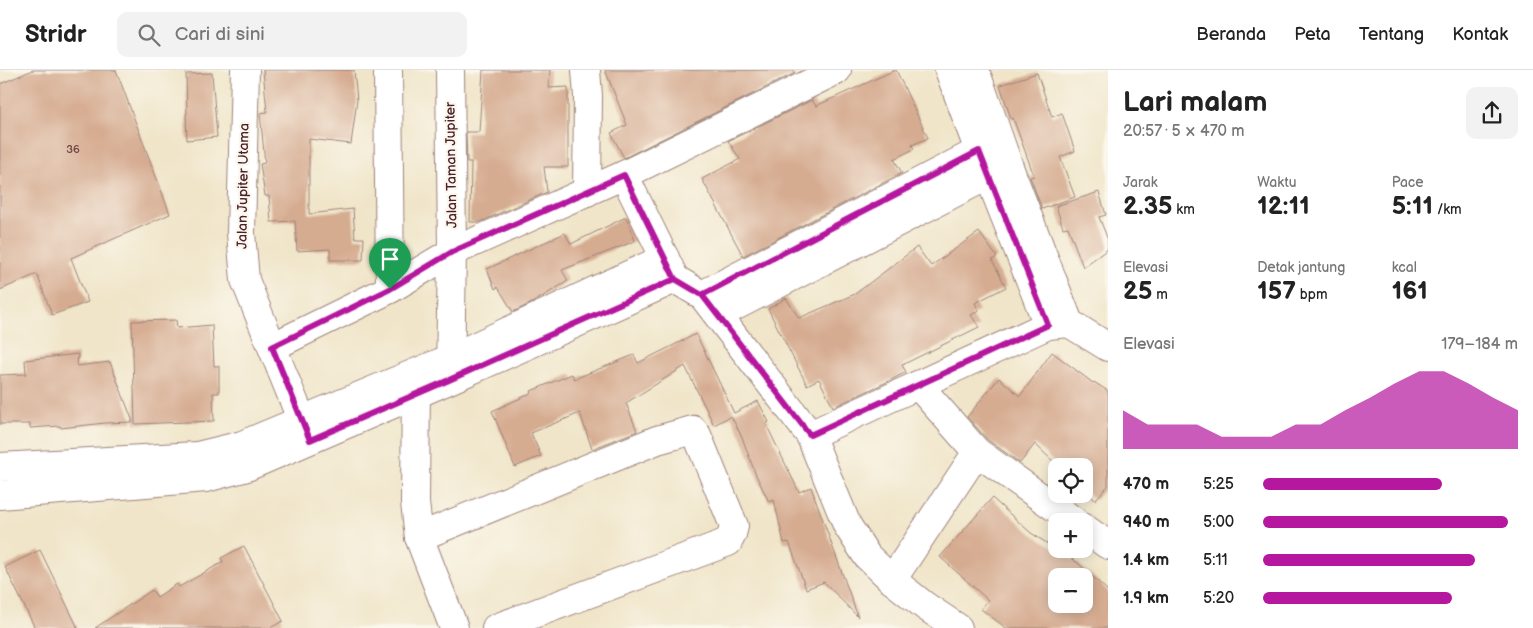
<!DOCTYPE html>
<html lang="id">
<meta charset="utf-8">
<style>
body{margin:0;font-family:"Balsamiq Sans",sans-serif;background:#f2f2f2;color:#222;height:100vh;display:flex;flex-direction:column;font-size:19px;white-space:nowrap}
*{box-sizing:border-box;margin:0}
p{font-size:16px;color:#767676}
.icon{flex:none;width:28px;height:28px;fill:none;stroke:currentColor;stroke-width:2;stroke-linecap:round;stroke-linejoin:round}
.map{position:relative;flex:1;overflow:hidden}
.details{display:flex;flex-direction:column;background:#fff;width:425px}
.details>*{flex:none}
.buttons{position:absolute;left:1048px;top:388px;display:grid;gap:10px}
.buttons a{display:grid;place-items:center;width:45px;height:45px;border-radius:10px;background:#fff;box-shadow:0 2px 12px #0003;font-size:25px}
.pin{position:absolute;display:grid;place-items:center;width:42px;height:42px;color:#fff;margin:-51px -21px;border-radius:50% 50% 50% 0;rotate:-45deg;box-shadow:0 0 5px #0007}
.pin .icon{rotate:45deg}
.round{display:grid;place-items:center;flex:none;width:52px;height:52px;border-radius:10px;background:#f2f2f2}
.overview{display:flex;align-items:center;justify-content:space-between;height:85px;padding:0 15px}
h1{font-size:28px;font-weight:700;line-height:38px}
.figures{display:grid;grid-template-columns:repeat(3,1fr);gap:8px;height:85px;padding:5px 15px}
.figures div{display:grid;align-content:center}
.figures b{font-size:25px;font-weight:700}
.figures small{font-size:14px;font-weight:400}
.figures p{font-size:14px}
.chart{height:140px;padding:10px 15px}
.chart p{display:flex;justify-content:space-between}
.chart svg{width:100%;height:90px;margin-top:5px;fill:#b5179e;opacity:.7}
ul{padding:0 15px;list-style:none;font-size:16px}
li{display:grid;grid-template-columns:80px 60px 1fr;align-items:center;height:38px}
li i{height:12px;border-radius:6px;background:#b5179e}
header{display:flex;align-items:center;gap:30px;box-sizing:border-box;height:70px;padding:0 25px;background:#fff;border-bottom:1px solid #e0e0e0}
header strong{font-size:24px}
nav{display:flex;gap:28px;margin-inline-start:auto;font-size:18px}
.search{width:350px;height:45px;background:#f2f2f2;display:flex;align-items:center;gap:12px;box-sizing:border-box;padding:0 18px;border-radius:10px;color:#767676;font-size:19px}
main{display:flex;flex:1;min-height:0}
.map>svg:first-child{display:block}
.building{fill:#d6ac91;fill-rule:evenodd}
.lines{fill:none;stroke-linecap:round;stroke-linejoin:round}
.minor-casing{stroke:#9d827a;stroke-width:30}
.minor{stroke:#fff;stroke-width:28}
.route-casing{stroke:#fff;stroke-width:10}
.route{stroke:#b5179e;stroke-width:6}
.labels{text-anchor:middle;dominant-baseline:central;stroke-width:4.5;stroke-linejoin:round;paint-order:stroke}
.number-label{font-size:11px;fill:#6d4244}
.street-label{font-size:14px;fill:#4a1f2b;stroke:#fbf7ec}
</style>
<header>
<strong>Stridr</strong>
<div class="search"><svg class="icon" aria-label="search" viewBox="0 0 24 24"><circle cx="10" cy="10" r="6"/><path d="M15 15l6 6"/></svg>Cari di sini</div>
<nav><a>Beranda</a><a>Peta</a><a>Tentang</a><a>Kontak</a></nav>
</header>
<main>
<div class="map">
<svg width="1108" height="558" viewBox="0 0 1108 558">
<rect width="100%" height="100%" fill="#fbf7ec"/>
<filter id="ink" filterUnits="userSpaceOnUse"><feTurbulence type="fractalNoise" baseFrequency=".02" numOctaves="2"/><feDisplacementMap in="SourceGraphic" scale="10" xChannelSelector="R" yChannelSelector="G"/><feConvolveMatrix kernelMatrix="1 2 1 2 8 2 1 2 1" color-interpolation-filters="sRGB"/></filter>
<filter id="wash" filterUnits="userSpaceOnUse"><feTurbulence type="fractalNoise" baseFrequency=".0096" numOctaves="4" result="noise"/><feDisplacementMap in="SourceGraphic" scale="20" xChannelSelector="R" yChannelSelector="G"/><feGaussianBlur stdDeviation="1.12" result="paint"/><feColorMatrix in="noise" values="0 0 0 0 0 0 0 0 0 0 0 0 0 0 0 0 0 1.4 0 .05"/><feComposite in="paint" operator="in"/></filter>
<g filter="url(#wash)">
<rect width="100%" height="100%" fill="#f0e5c9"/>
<g id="blocks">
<g class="building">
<polygon points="33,0 116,0 170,144 71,188 88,232 52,245 37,204 0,220 0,14"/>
<polygon points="263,0 354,0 357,30 351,74 309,69 309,144 353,139 355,168 364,168 363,190 330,190 330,179 297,181 295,151 271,152 269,126 265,126 260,94 265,93 260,43 267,42"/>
<polygon points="483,0 550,0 549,18 568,17 568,97 544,97 547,122 480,152 470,152 471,92 467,92 466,62 479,62"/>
<polygon points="605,0 793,0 795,3 624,88 611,63 627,55"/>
<polygon points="895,0 896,0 928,68 912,75 914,79 894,89 902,103 743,186 702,109 740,89 728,71 812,30 816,36"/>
<polygon points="212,3 217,67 187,70 186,44 187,44 186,4"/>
<polygon points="1037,3 1052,47 1062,43 1075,81 1060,87 1075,127 1042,139 1030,107 1034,106 1013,48 1011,49 1000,15"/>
<polygon points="1099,122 1106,145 1099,147 1108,170 1108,179 1083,197 1068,157 1063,158 1056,136"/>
<polygon points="626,147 635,171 562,200 568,211 532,233 513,242 498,217 495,219 487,199 565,163 571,174"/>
<polygon points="979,162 997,187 992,190 1006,217 975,233 979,241 971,245 979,257 902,295 906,302 891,310 833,337 819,309 807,315 768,239 786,228 799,248 855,224 917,177 931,196"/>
<polygon points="176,250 177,258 212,255 214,296 219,296 219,323 213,323 214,351 135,354 132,251"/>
<polygon points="696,264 734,343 758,331 769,352 766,354 799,422 811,417 858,547 824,512 806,519 789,472 784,473 774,430 769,432 755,403 742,367 731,346 714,355 685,296 626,333 637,361 592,379 580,343 531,363 541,386 515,397 492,341 532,323 531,321 572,304 574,309 634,285 638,293"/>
<polygon points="1052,282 1093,313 1094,312 1108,321 1108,416 1095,430 1084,420 1084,396 1058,396 1035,374 1020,393 988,370 967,347 999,308 1020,326"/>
<polygon points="78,284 77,296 110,292 133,352 105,353 61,358 60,356 30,358 30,354 0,354 0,305 26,304 25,290"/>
<path d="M992 428 1031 463 1078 493 1108 521V558H1006L981 539 988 530 940 487ZM1056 506H1084V534H1056Z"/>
<polygon points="244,476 283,551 270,558 95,558 152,520 157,527 177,514 179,517 223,492 221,488"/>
<polygon points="40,480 78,558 35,558 5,497"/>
</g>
</g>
</g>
<g filter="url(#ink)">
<use href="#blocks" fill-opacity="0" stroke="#9d827a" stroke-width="1"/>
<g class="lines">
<g class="minor-casing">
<g id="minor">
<polyline points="245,0 241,163 245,210 308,366"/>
<polyline points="388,0 390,219"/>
<polyline points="450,0 452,182 450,303"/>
<polyline points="586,0 588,26 587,122"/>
<polyline points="949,0 979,81 1048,255"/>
<polyline points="975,0 1009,97 1069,253 1108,277"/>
<polyline points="624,105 675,209 702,225 810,365 847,455 867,486 892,510 925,536 958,558"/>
<polyline points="702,225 979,81 1000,72"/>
<polyline points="718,245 989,105 1009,97"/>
<polyline points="272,277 390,219 452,182 624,105 837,0"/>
<polyline points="416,309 415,433 419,467 454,558"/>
<polyline points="918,315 977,382 1074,451"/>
<polyline points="810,365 1048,255 1069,253"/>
<polyline points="0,397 197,386 242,375 444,291 665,188"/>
<polyline points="0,425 206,408 247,397 449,310 675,209"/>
<polyline points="1084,458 1108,475"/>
<polyline points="419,467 657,370 693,360 697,365 734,456 732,464 728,472 496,558"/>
<polyline points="892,510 977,382"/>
</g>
</g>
<use href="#minor" class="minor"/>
</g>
</g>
<g class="lines" filter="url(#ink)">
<g class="route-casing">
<polyline id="route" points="390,219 452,182 624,105 675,209 702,225 810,365 1048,255 979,81 702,225 675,209 449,310 310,370 272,277 390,219"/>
</g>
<use href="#route" class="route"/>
</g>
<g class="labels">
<g class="number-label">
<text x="73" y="79">36</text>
</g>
<g class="street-label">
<text transform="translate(451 95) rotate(-91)">Jalan Taman Jupiter</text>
<text transform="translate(243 116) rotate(-89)">Jalan Jupiter Utama</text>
</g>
</g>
</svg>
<div class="buttons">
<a><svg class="icon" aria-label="locate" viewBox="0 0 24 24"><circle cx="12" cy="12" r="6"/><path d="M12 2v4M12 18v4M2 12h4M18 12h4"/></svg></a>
<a>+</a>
<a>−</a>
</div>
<div class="pin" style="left:390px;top:219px;background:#1e9e55"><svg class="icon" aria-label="arrive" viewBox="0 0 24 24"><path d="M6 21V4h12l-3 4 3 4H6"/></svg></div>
</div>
<section class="details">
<div class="overview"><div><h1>Lari malam</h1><p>20:57 · 5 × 470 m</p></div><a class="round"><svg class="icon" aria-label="share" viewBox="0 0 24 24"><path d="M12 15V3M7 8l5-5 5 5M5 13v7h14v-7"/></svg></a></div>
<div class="figures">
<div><p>Jarak</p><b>2.35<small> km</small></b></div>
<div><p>Waktu</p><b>12:11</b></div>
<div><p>Pace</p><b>5:11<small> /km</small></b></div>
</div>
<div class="figures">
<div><p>Elevasi</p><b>25<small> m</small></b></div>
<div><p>Detak jantung</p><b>157<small> bpm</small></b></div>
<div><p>kcal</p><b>161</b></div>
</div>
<div class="chart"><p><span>Elevasi</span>179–184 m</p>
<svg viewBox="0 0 160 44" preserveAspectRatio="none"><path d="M0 44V25L10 32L20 32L30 32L40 38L50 38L60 38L70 32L80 32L90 25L100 19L110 12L120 6L130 6L140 12L150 19L160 25V44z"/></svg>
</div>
<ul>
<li><b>470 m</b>5:25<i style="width:70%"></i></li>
<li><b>940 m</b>5:00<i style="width:96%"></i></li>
<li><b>1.4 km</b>5:11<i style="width:83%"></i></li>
<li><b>1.9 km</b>5:20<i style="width:74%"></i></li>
</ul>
</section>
</main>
